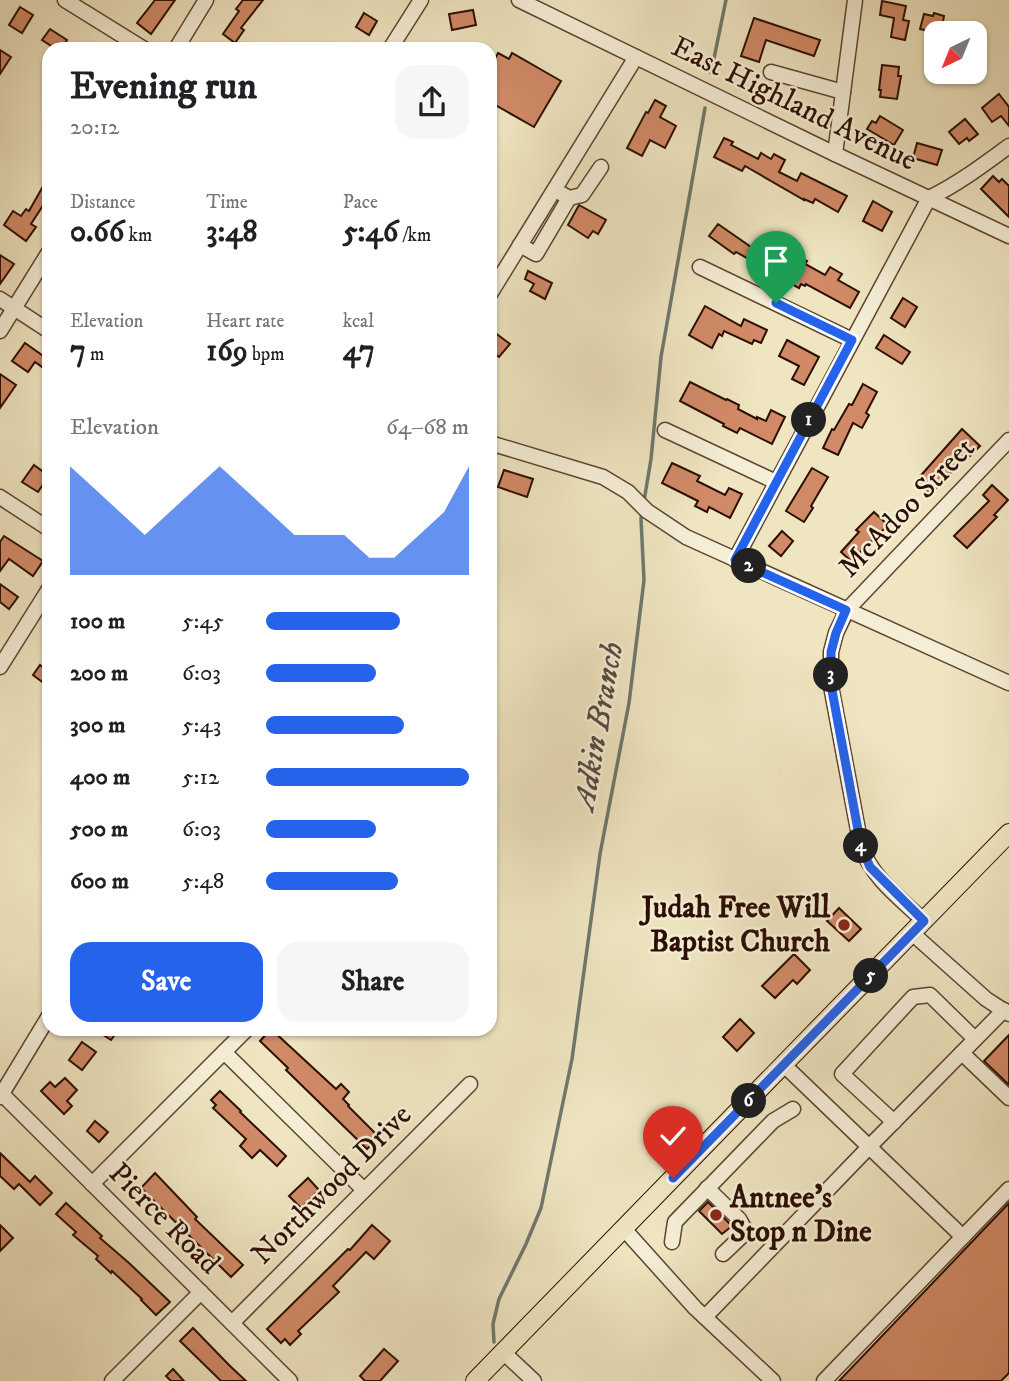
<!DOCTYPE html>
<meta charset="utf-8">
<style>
body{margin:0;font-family:"IM FELL DW Pica",serif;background:#f6f6f6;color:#202124;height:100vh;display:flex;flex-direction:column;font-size:26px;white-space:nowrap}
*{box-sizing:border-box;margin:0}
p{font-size:23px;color:#757577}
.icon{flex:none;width:38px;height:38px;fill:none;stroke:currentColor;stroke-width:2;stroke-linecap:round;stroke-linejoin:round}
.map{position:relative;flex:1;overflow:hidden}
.drawer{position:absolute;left:42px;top:42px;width:455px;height:994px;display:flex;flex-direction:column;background:#fff;border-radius:21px;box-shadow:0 2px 5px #0004}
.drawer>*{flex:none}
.needle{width:46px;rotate:223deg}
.buttons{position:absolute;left:924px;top:21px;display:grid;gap:14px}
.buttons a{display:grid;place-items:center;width:63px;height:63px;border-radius:14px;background:#fff;box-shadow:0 2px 5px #0004;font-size:35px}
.pin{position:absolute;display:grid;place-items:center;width:60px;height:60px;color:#fff;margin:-72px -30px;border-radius:50% 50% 50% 0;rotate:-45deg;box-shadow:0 0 7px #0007}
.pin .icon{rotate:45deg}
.km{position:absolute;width:35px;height:35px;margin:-18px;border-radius:50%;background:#222;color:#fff;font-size:19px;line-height:35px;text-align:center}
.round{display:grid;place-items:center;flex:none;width:74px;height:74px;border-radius:21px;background:#f6f6f6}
.overview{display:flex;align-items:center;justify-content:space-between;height:119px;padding:0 28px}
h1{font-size:38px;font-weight:800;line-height:52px}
.metrics{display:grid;grid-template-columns:repeat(3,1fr);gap:10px;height:119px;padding:7px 28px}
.metrics div{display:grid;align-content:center}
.metrics b{font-size:30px;font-weight:800}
.metrics small{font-size:19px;font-weight:400}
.metrics p{font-size:19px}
.chart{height:196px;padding:14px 28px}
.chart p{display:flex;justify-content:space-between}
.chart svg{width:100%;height:126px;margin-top:7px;fill:#2563eb;opacity:.7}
.primary-button{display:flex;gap:14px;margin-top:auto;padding:14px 28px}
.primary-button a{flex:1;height:80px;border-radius:21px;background:#2563eb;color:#fff;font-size:28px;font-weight:800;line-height:80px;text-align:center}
.primary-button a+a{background:#f6f6f6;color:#202124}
ul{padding:0 28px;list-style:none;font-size:23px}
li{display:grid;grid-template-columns:112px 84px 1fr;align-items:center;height:52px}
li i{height:18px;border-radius:9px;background:#2563eb}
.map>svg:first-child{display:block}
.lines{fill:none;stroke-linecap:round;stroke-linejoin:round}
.stream{stroke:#6e786d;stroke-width:3.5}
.building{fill:#d18a67;stroke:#2b0e00;stroke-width:2}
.minor-casing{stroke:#5c4430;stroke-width:17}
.major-casing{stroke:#2b0e00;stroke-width:20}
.minor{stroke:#f5eed7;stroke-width:14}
.major{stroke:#efe5c1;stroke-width:18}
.route-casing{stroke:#fff;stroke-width:14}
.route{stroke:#2563eb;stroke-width:9}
.poi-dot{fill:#8f2418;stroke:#f5eed7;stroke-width:2.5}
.labels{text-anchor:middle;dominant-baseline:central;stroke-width:5;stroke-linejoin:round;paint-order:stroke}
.street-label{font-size:30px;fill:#2b0e00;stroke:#f5eed7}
.poi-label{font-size:30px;font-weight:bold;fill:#2b0e00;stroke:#f5eed7;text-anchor:end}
.water-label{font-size:32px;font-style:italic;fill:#524c3f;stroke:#f5eed7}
</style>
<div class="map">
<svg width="1009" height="1381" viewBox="0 0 1009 1381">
<rect width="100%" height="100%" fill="#efe5c1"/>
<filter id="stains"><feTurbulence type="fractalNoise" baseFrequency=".00286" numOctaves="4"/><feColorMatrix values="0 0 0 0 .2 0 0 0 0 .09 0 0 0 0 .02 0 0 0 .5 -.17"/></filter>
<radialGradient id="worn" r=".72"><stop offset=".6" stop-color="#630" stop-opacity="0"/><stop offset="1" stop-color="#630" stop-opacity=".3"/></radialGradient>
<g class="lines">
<g class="stream">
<polyline points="711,73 726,0"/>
<polyline points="644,501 651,459 661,357 705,108"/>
<polyline points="494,1342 493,1324 499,1299 526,1244 541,1208 572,1059 600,854 629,703 644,580 641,519 642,512"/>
</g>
</g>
<g class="building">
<polygon points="155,0 175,0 151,34 137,23"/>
<polygon points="243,0 263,0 241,28 244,30 235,43 223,34 239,11 236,9"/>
<polygon points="882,1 906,6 903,20 909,21 905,40 891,37 894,18 880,15"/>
<polygon points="20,7 33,15 22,33 9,25"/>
<polygon points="473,10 476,25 452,30 449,14"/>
<polygon points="364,13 377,21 369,35 356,27"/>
<polygon points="934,13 944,16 941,33 927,33 928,31 920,29 924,14 933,16"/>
<polygon points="754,18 820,40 814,56 766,40 759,62 741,56"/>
<polygon points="50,29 67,40 61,49 56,49 42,40"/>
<polygon points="0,50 11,57 0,74"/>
<polygon points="498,53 509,59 512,53 561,81 534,127 490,102 490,68"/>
<polygon points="882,65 899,67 898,76 901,76 897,99 880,97 881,90 879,90"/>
<polygon points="999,94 1009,107 1009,126 1001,116 992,122 982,108"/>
<polygon points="655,100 666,106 660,117 676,126 665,148 650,140 642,156 627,148 646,112 648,113"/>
<polygon points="880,116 903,130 894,145 867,129 872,121 876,123"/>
<polygon points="965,119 978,134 969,141 967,138 959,144 949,132"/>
<polygon points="724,138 733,142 731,145 758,159 761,153 771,159 774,154 785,160 779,172 797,181 801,173 847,196 838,212 815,199 813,203 804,199 804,200 745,166 742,171 714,157"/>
<polygon points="917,143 942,150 937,165 913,158"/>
<polygon points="993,176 999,182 1002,179 1009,186 1009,217 981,189"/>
<polygon points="42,188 49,192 49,211 42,207 31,224 36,227 26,241 4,225 13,211 21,216 26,209 29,211"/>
<polygon points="873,201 892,212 882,231 863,221"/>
<polygon points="579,205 606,220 598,234 593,231 588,238 568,225"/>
<polygon points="718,224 754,249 758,242 792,260 795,254 807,261 805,264 825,275 830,267 842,274 838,280 859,292 850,308 806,284 805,286 801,284 799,288 790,283 792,279 773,269 772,272 736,252 734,254 709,236"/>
<polygon points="0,255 14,264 0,284"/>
<polygon points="528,271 552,283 545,299 530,291 534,284 525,279"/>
<polygon points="903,298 917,307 905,327 891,318"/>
<polygon points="705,306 741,326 744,319 767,330 761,343 754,340 752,344 724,331 722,336 719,334 712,348 689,335"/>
<polygon points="494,332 510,344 499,357 490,351 490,338"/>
<polygon points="884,335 910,352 902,364 876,348"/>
<polygon points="787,340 819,357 804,385 792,379 799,366 779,356"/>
<polygon points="25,343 49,360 49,372 35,362 28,372 12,361"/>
<polygon points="0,374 16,385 0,408"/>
<polygon points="690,382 726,400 727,399 739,405 738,409 757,419 757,417 766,421 771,410 785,417 772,444 740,428 737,433 723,426 724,424 680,401"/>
<polygon points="863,384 877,392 866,413 869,415 862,428 853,423 838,455 823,448 832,429 834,430 849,404 852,405"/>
<polygon points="962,429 980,446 970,456 968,455 930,494 916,481"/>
<polygon points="672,463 700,476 697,481 725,495 729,488 742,494 730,518 709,507 707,512 695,506 698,501 662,483"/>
<polygon points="34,465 49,476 49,492 42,486 38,492 22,482"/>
<polygon points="812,468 828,477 811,506 813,508 804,522 786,511"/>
<polygon points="504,470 533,479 527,497 498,487"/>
<polygon points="992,485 1008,500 994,515 997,517 967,548 954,536 989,501 983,495"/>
<polygon points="874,512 888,525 870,543 869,542 852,562 841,552 859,532 856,530"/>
<polygon points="782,531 793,541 781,556 769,546"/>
<polygon points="4,536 43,561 33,576 9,559 0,571 0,542"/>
<polygon points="0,584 18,597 9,609 0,602"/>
<polygon points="40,665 49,672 49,687 33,675"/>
<polygon points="839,908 861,929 849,941 827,921"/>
<polygon points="794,954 810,970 797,984 793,980 775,998 762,986"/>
<polygon points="740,1019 754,1033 737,1051 723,1037"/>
<polygon points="94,1029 119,1029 111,1040"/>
<polygon points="271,1029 336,1089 341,1084 349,1092 343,1099 349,1105 348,1106 379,1137 367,1149 286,1070 288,1068 260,1041"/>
<polygon points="1009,1035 1009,1085 984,1061"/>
<polygon points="82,1042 96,1052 82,1070 69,1060"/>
<polygon points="65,1078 77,1090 67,1101 72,1106 64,1114 41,1091 50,1082 55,1087"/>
<polygon points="220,1091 241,1111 240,1112 286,1156 277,1166 260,1150 252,1158 240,1146 246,1139 213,1108 216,1105 211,1100"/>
<polygon points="95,1121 108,1132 99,1142 87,1131"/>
<polygon points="0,1153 30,1182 35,1176 52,1193 40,1205 19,1184 14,1189 0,1176"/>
<polygon points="155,1173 197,1217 195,1219 243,1265 231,1277 141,1188"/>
<polygon points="308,1178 319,1190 301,1208 289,1196"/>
<polygon points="708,1202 732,1226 722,1234 699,1211"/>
<polygon points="66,1203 102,1236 100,1238 129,1263 170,1302 156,1315 141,1300 142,1299 112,1271 111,1273 96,1259 98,1256 73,1235 76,1232 56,1214"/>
<polygon points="1009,1203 1009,1373 1001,1381 839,1381"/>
<polygon points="0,1225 13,1238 0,1251"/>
<polygon points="372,1225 390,1241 374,1259 366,1252 333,1286 339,1292 298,1331 301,1334 290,1345 285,1339 281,1343 267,1329 348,1249 350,1250"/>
<polygon points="193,1328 230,1366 246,1381 221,1381 180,1341"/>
<polygon points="384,1349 398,1361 380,1381 365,1381 360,1376"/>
<polygon points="173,1369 184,1381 171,1381 166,1376"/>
</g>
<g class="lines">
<g class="minor-casing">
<g id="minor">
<polyline points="65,0 144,49"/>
<polyline points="519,0 835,154 1009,236"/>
<polyline points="176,49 206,0"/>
<polyline points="390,49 421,0"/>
<polyline points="771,72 843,92"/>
<polyline points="835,154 855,0"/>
<polyline points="562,194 569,198 582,195 601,167"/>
<polyline points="520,245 536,254 569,198"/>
<polyline points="700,267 852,340"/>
<polyline points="490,294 636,57"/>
<polyline points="0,299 49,331"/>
<polyline points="0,331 49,252"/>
<polyline points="665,430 776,482"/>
<polyline points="490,443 603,477 628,492 647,511 686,537 1009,683"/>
<polyline points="0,497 49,529"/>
<path d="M735 560 929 198C958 184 983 165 1009 146"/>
<polyline points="0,667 49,589"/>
<path d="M924 921C901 899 871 877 861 846L831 686V652L836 633 847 610 1009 440"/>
<polyline points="912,933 986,999 1009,1014"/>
<polyline points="224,1052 364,1190"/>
<polyline points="962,1053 1009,1098"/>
<polyline points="784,1065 963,1237"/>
<polyline points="2,1094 290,1381"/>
<polyline points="0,1097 49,1016"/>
<polyline points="894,1122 842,1074 913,997 930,995 975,1039"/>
<polyline points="92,1184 247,1029"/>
<polyline points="707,1188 739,1219 744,1228 743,1235 723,1254"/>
<polyline points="624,1229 695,1308 773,1381"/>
<polyline points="672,1242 675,1222 773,1121 793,1109"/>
<polyline points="705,1317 869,1147 1004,1010"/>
<polyline points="232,1323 470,1084"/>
<polyline points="503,1352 534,1381"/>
<polyline points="112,1381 201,1292"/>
<polyline points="824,1381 1009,1189"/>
</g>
</g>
<g class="major-casing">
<polyline id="major" points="475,1381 1009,833"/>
</g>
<use href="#minor" class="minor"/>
<use href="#major" class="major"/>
</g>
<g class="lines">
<g class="route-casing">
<polyline id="route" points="673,1178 924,921 870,867 861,846 831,685 831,652 836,633 846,610 735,560 852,340 776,303"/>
</g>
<use href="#route" class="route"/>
</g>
<g class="poi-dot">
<circle cx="844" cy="925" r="7"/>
<circle cx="716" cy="1215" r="7"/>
</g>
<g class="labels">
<g class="street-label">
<text transform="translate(794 104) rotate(26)">East Highland Avenue</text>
<text transform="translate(907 508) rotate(-46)">McAdoo Street</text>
<text transform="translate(332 1185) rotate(-45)">Northwood Drive</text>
<text transform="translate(164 1219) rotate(45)">Pierce Road</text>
</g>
<g class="poi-label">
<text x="830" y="908">Judah Free Will<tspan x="830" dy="34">Baptist Church</tspan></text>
<text x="730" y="1198" text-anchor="start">Antnee's<tspan x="730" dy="34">Stop n Dine</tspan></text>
</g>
<g class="water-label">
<text transform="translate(599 726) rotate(-80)">Adkin Branch</text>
</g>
</g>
<rect width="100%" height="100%" filter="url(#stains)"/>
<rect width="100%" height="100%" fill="url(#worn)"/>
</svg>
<div class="buttons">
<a><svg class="needle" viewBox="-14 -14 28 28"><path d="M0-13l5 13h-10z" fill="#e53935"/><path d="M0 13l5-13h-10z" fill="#757577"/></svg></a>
</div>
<div class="pin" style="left:776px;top:303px;background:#1e9e55"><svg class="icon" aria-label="arrive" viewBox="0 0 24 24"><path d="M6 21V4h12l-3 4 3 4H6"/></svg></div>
<div class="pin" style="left:673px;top:1178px;background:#d93025"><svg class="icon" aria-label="check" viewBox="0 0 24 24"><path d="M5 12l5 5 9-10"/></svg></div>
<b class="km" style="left:809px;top:420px">1</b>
<b class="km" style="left:749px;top:566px">2</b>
<b class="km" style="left:831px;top:675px">3</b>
<b class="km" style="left:861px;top:846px">4</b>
<b class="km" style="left:871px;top:976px">5</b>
<b class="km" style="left:749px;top:1101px">6</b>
<section class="drawer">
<div class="overview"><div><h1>Evening run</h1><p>20:12</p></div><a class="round"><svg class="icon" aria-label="share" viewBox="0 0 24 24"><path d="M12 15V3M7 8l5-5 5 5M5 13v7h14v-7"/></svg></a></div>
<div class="metrics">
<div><p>Distance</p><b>0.66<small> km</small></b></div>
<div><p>Time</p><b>3:48</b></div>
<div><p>Pace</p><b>5:46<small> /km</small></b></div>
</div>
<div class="metrics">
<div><p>Elevation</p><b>7<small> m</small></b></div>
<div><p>Heart rate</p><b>169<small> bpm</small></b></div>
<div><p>kcal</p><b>47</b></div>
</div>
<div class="chart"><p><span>Elevation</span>64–68 m</p>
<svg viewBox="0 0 160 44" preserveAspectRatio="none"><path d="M0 44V6L10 14L20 22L30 30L40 22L50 14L60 6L70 14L80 22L90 30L100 30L110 30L120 38L130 38L140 30L150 22L160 6V44z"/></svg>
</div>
<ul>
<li><b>100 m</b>5:45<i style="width:66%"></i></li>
<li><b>200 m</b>6:03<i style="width:54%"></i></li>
<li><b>300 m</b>5:43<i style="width:68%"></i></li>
<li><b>400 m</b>5:12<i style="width:100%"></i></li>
<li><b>500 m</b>6:03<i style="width:54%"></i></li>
<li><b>600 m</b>5:48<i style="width:65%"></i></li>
</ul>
<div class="primary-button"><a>Save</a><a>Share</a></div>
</section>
</div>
